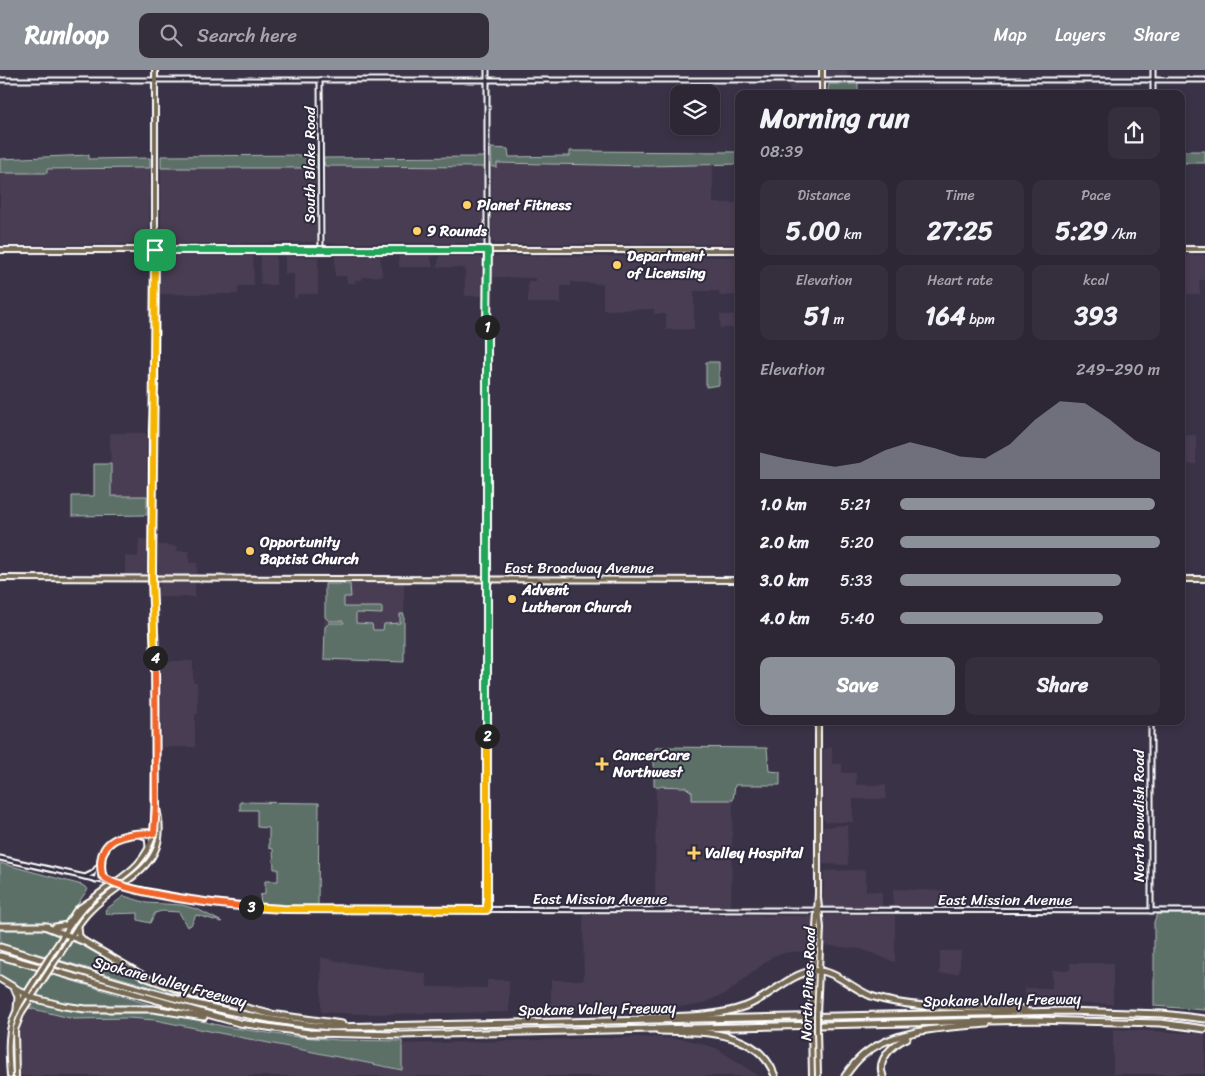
<!DOCTYPE html>
<meta charset="utf-8">
<style>
body{margin:0;font-family:Sriracha,sans-serif;background:#342e3d;color:#f1f3f6;height:100vh;display:flex;flex-direction:column;font-size:19px;white-space:nowrap}
*{box-sizing:border-box;margin:0}
p{font-size:16px;color:#a6a5ad}
.icon{flex:none;width:28px;height:28px;fill:none;stroke:currentColor;stroke-width:2;stroke-linecap:round;stroke-linejoin:round}
.map{position:relative;flex:1;overflow:hidden}
.drawer{position:absolute;left:735px;top:20px;width:450px;height:635px;display:flex;flex-direction:column;background:#2c2635;border-radius:10px;box-shadow:0 2px 8px #0003,0 0 0 1px #484350}
.drawer>*{flex:none}
.fabs{position:absolute;left:670px;top:15px;display:grid;gap:10px}
.fabs a{display:grid;place-items:center;width:50px;height:50px;border-radius:10px;background:#2c2635;box-shadow:0 2px 8px #0003,0 0 0 1px #484350;font-size:25px}
.pin{position:absolute;display:grid;place-items:center;width:42px;height:42px;color:#fff;margin:-21px;border-radius:10px;box-shadow:0 2px 8px #0006}
.km{position:absolute;width:25px;height:25px;margin:-12px;border-radius:50%;background:#222;color:#fff;font-size:14px;line-height:25px;text-align:center}
.round{display:grid;place-items:center;flex:none;width:52px;height:52px;border-radius:10px;background:#342e3d}
.headline{display:flex;align-items:center;justify-content:space-between;height:85px;padding:0 25px}
h1{font-size:28px;font-weight:700;line-height:38px}
.figures{display:grid;grid-template-columns:repeat(3,1fr);gap:8px;height:85px;padding:5px 25px}
.figures div{display:grid;align-content:center;border-radius:10px;background:#342e3d;text-align:center}
.figures b{font-size:25px;font-weight:700}
.figures small{font-size:14px;font-weight:400}
.figures p{font-size:14px}
.chart{height:140px;padding:10px 25px}
.chart p{display:flex;justify-content:space-between}
.chart svg{width:100%;height:90px;margin-top:5px;fill:#8c9099;opacity:.7}
.cta{display:flex;gap:10px;margin-top:auto;padding:10px 25px}
.cta a{flex:1;height:58px;border-radius:10px;background:#8c9099;color:#fff;font-size:20px;font-weight:700;line-height:58px;text-align:center}
.cta a+a{background:#342e3d;color:#f1f3f6}
ul{padding:0 25px;list-style:none;font-size:16px}
li{display:grid;grid-template-columns:80px 60px 1fr;align-items:center;height:38px}
li i{height:12px;border-radius:6px;background:#8c9099}
header{display:flex;align-items:center;gap:30px;box-sizing:border-box;height:70px;padding:0 25px;background:#8c9099;color:#fff}
header strong{font-size:24px}
nav{display:flex;gap:28px;margin-inline-start:auto;font-size:18px}
.search{width:350px;height:45px;background:#342e3d;display:flex;align-items:center;gap:12px;box-sizing:border-box;padding:0 18px;border-radius:10px;color:#a6a5ad;font-size:19px}
.map>svg:first-child{display:block}
.built{fill:#483e53}
.green{fill:#5b6f68;stroke:#adb7b4}
.lines{fill:none;stroke-linecap:round;stroke-linejoin:round}
.minor-casing{stroke:#fff;stroke-width:7}
.major-casing{stroke:#fff;stroke-width:8}
.highway-casing{stroke:#fff;stroke-width:9}
.minor{stroke:#2f2a3d;stroke-width:3}
.major{stroke:#776a54;stroke-width:4}
.highway{stroke:#776a54;stroke-width:5}
.minor-bridge-casing{stroke:#fff;stroke-width:7;stroke-linecap:butt}
.major-bridge-casing{stroke:#fff;stroke-width:8;stroke-linecap:butt}
.minor-bridge{stroke:#2f2a3d;stroke-width:3}
.major-bridge{stroke:#776a54;stroke-width:4}
.split-1-casing{stroke:#fff;stroke-width:10}
.split-2-casing{stroke:#fff;stroke-width:10}
.split-3-casing{stroke:#fff;stroke-width:10}
.split-4-casing{stroke:#fff;stroke-width:10}
.split-5-casing{stroke:#fff;stroke-width:10}
.split-1{stroke:#22a559;stroke-width:6}
.split-2{stroke:#22a559;stroke-width:6}
.split-3{stroke:#f5b400;stroke-width:6}
.split-4{stroke:#f0652b;stroke-width:6}
.split-5{stroke:#f5b400;stroke-width:6}
.poi-dot{fill:#ffd166;stroke:#2f2a3d;stroke-width:2}
.labels{text-anchor:middle;dominant-baseline:central;stroke-width:4;stroke-linejoin:round;paint-order:stroke}
.street-label{font-size:15px;fill:#fff;stroke:#2f2a3d}
.poi-label{font-size:15px;font-weight:bold;fill:#fff;stroke:#2f2a3d;text-anchor:start}
</style>
<header>
<strong>Runloop</strong>
<div class="search"><svg class="icon" aria-label="search" viewBox="0 0 24 24"><circle cx="10" cy="10" r="6"/><path d="M15 15l6 6"/></svg>Search here</div>
<nav><a>Map</a><a>Layers</a><a>Share</a></nav>
</header>
<div class="map">
<svg width="1205" height="1006" viewBox="0 0 1205 1006">
<rect width="100%" height="100%" fill="#3a3347"/>
<filter id="ink" filterUnits="userSpaceOnUse"><feTurbulence type="fractalNoise" baseFrequency=".02" numOctaves="2"/><feDisplacementMap in="SourceGraphic" scale="10" xChannelSelector="R" yChannelSelector="G"/><feConvolveMatrix kernelMatrix="1 2 1 2 8 2 1 2 1" color-interpolation-filters="sRGB"/></filter>
<g filter="url(#ink)">
<g class="built">
<polygon points="826,0 847,0 847,9 827,9"/>
<polygon points="789,15 817,15 818,24 789,24"/>
<polygon points="497,93 649,96 713,94 713,133 739,133 739,174 495,174 492,171 492,97 496,97"/>
<polygon points="325,96 484,97 483,173 326,173"/>
<polygon points="150,98 149,174 0,175 0,103 46,103 47,99"/>
<polygon points="161,98 318,98 318,172 164,174 161,172"/>
<polygon points="1181,185 1205,185 1205,210 1199,210 1200,224 1181,224"/>
<polygon points="162,186 253,186 254,216 238,216 238,224 160,224 160,189"/>
<polygon points="261,186 276,186 276,215 260,215"/>
<polygon points="285,186 318,187 318,224 298,224 297,228 294,228 294,204 285,204"/>
<polygon points="335,186 380,186 382,206 363,207 362,210 355,210 355,213 347,213 346,206 335,206"/>
<polygon points="399,186 430,186 433,197 399,197"/>
<polygon points="440,186 484,187 484,226 465,226 465,198 437,197"/>
<polygon points="495,186 735,187 736,225 720,226 719,221 694,221 694,259 666,260 666,244 654,244 654,239 603,240 603,214 571,212 571,216 561,216 561,233 528,233 528,211 536,211 536,208 492,207 492,189"/>
<rect x="720" y="245" width="16" height="13"/>
<polygon points="110,363 145,363 147,366 147,426 111,426"/>
<rect x="1181" y="365" width="15" height="29"/>
<polygon points="139,468 147,471 147,503 145,505 125,505 125,486 138,487"/>
<polygon points="158,475 169,475 177,477 177,481 189,481 189,493 197,493 197,506 158,504"/>
<polygon points="160,512 195,512 195,527 158,527"/>
<polygon points="325,512 404,512 404,592 324,591"/>
<polygon points="161,591 193,591 193,612 197,612 198,635 198,644 195,644 195,677 162,677"/>
<polygon points="832,677 832,694 842,694 842,703 856,703 856,715 886,715 886,729 853,729 853,752 826,752 823,749 823,680"/>
<polygon points="656,717 685,717 692,722 692,730 733,730 731,837 655,837"/>
<polygon points="847,755 848,795 823,794 823,757"/>
<polygon points="866,800 866,821 882,822 882,838 823,836 824,801"/>
<polygon points="893,819 944,821 944,839 893,839"/>
<polygon points="583,844 810,846 814,849 813,878 809,881 788,882 773,886 727,923 698,935 663,938 551,941 551,910 584,910"/>
<polygon points="827,845 895,845 895,892 861,879 823,875 823,849"/>
<polygon points="940,881 961,881 959,903 940,904"/>
<polygon points="321,887 337,891 426,904 427,917 487,918 487,910 509,910 509,942 362,944 321,942"/>
<polygon points="1070,893 1113,893 1113,934 1025,932 1025,918 1052,918 1052,900 1070,900"/>
<polygon points="29,938 74,949 128,948 155,950 402,1000 402,974 639,967 684,969 716,978 758,1006 19,1006 18,961"/>
<polygon points="1113,959 1205,964 1205,1004 1113,1004"/>
</g>
<g class="green">
<polygon points="829,14 858,14 858,24 827,24"/>
<polygon points="491,78 508,79 509,87 570,86 570,81 739,82 739,94 649,96 497,93 497,97 492,97"/>
<rect x="1181" y="81" width="24" height="12"/>
<polygon points="89,85 89,89 150,88 150,98 47,99 47,103 0,103 0,89"/>
<polygon points="320,85 318,98 161,98 161,86"/>
<polygon points="484,87 484,97 325,96 323,88"/>
<polygon points="706,292 719,292 719,315 706,317"/>
<polygon points="94,394 111,394 111,426 147,426 147,445 72,446 72,426 94,426"/>
<polygon points="325,514 350,514 351,527 344,527 344,537 382,537 382,544 356,543 356,553 372,554 373,560 383,560 384,554 400,553 400,544 404,544 404,592 324,589 325,557 329,553 344,553 343,551 329,551 325,547"/>
<polygon points="657,677 767,678 769,701 780,702 780,715 735,715 733,730 692,730 692,722 685,717 654,716 654,680"/>
<polygon points="240,732 319,733 318,835 316,837 261,835 260,825 265,824 265,811 278,811 278,799 274,799 273,779 269,778 269,758 257,757 257,740 240,740"/>
<polygon points="0,793 82,815 88,819 64,854 28,852 0,854"/>
<polygon points="124,826 147,833 182,835 199,840 222,852 196,845 191,855 187,857 179,842 162,841 155,843 150,853 138,850 138,843 107,844 105,840"/>
<polygon points="1157,844 1205,844 1205,940 1154,936 1154,852"/>
<polygon points="0,858 43,858 61,863 46,886 0,873"/>
<polygon points="72,870 136,906 209,931 208,933 59,890"/>
<polygon points="0,890 37,900 24,921 0,907"/>
<polygon points="50,904 158,937 77,936 35,926"/>
<polygon points="35,933 80,941 146,941 166,943 227,957 288,966 339,970 402,971 402,1000 155,950 128,948 74,949 29,938"/>
</g>
<g class="lines">
<g class="minor-casing">
<g id="minor">
<polyline points="0,10 1205,10"/>
<polyline points="320,10 321,180"/>
<polyline points="1153,24 1153,0"/>
<polyline points="1151,651 1151,841"/>
<polyline points="139,764 147,768 148,776"/>
<polyline points="0,788 103,811"/>
<polyline points="102,791 102,802 106,809"/>
<polyline points="85,807 93,803 97,798"/>
<path d="M96 810C105 769 112 763 154 763"/>
<polyline points="132,818 198,831 283,839 1205,841"/>
<polyline points="487,840 487,0"/>
</g>
</g>
<g class="major-casing">
<g id="major">
<polyline points="822,24 822,0"/>
<polyline points="1181,179 1205,179"/>
<polyline points="0,180 739,180"/>
<polyline points="0,508 739,510"/>
<polyline points="1181,509 1205,509"/>
<path d="M55 878C65 863 74 847 87 834 114 808 143 803 154 763L156 633 152 508V360L155 311V0"/>
<path d="M62 881C71 868 79 851 91 840 123 807 172 798 157 739"/>
<polyline points="811,943 818,824 818,651"/>
<polyline points="817,944 821,858 818,828"/>
<polyline points="811,959 812,1006"/>
<polyline points="817,959 818,1006"/>
<path d="M10 1006C6 953 10 949 38 905"/>
<polyline points="16,1006 15,960 22,942 45,907"/>
</g>
</g>
<g class="highway-casing">
<g id="highway">
<polyline points="0,856 47,856"/>
<polyline points="44,856 85,872 147,908 189,923 270,944 342,954"/>
<polyline points="55,857 67,855 77,840 89,832"/>
<polyline points="78,857 79,866 83,870"/>
<path d="M0 877C109 909 216 947 330 957L1066 941 1163 944 1205 949"/>
<polyline points="0,886 239,953 309,963 401,965 1032,950 1161,953 1205,959"/>
<polyline points="0,909 32,928 64,936 85,939 153,939 204,947"/>
<polyline points="14,917 18,927 17,939"/>
<path d="M641 948C676 946 713 948 746 936 768 928 791 903 813 901 832 898 853 919 871 926 914 941 978 936 1025 939"/>
<path d="M659 961C702 962 758 959 775 1006"/>
<path d="M845 1006C850 999 855 992 862 986 894 958 947 958 987 954"/>
<path d="M883 1006C876 990 893 974 907 968"/>
</g>
</g>
<use href="#minor" class="minor"/>
<use href="#major" class="major"/>
<use href="#highway" class="highway"/>
<g class="minor-bridge-casing">
<polyline id="minor-bridge" points="103,811 132,818"/>
</g>
<g class="major-bridge-casing">
<g id="major-bridge">
<polyline points="38,905 55,878"/>
<polyline points="45,907 62,881"/>
<polyline points="811,959 811,943"/>
<polyline points="817,959 817,944"/>
</g>
</g>
<use href="#minor-bridge" class="minor-bridge"/>
<use href="#major-bridge" class="major-bridge"/>
</g>
</g>
<g class="lines" filter="url(#ink)">
<g class="split-1-casing">
<polyline id="split-1" points="155,180 488,180 487,257"/>
</g>
<g class="split-2-casing">
<polyline id="split-2" points="487,666 487,257"/>
</g>
<g class="split-3-casing">
<polyline id="split-3" points="251,837 283,839 487,840 487,666"/>
</g>
<g class="split-4-casing">
<path id="split-4" d="M155 588 156 736 154 763C125 763 95 767 102 805 116 823 225 835 251 837"/>
</g>
<g class="split-5-casing">
<polyline id="split-5" points="155,588 152,508 155,180"/>
</g>
<use href="#split-1" class="split-1"/>
<use href="#split-2" class="split-2"/>
<use href="#split-3" class="split-3"/>
<use href="#split-4" class="split-4"/>
<use href="#split-5" class="split-5"/>
</g>
<g class="poi-dot">
<circle cx="467" cy="135" r="5"/>
<circle cx="417" cy="161" r="5"/>
<circle cx="617" cy="195" r="5"/>
<circle cx="250" cy="481" r="5"/>
<circle cx="512" cy="529" r="5"/>
<path d="M599.5 686.5h5v5h5v5h-5v5h-5v-5h-5v-5h5z"/>
<path d="M691.5 775.5h5v5h5v5h-5v5h-5v-5h-5v-5h5z"/>
</g>
<g class="labels">
<g class="street-label">
<text transform="translate(310 95) rotate(-90)">South Blake Road</text>
<text x="579" y="498">East Broadway Avenue</text>
<text transform="translate(1139 746) rotate(-90)">North Bowdish Road</text>
<text x="600" y="829">East Mission Avenue</text>
<text x="1005" y="830">East Mission Avenue</text>
<text transform="translate(170 912) rotate(15)">Spokane Valley Freeway</text>
<text transform="translate(808 914) rotate(-88)">North Pines Road</text>
<text transform="translate(1002 930) rotate(-1)">Spokane Valley Freeway</text>
<text transform="translate(597 939) rotate(-1)">Spokane Valley Freeway</text>
</g>
<g class="poi-label">
<text x="477" y="135">Planet Fitness</text>
<text x="427" y="161">9 Rounds</text>
<text x="627" y="186">Department<tspan x="627" dy="17">of Licensing</tspan></text>
<text x="260" y="472">Opportunity<tspan x="260" dy="17">Baptist Church</tspan></text>
<text x="522" y="520">Advent<tspan x="522" dy="17">Lutheran Church</tspan></text>
<text x="613" y="685">CancerCare<tspan x="613" dy="17">Northwest</tspan></text>
<text x="705" y="783">Valley Hospital</text>
</g>
</g>
</svg>
<div class="fabs">
<a><svg class="icon" aria-label="layers" viewBox="0 0 24 24"><path d="M12 4l9 5-9 5-9-5zM3 14l9 5 9-5"/></svg></a>
</div>
<div class="pin" style="left:155px;top:180px;background:#1e9e55"><svg class="icon" aria-label="arrive" viewBox="0 0 24 24"><path d="M6 21V4h12l-3 4 3 4H6"/></svg></div>
<b class="km" style="left:487px;top:257px">1</b>
<b class="km" style="left:487px;top:666px">2</b>
<b class="km" style="left:251px;top:837px">3</b>
<b class="km" style="left:155px;top:588px">4</b>
<section class="drawer">
<div class="headline"><div><h1>Morning run</h1><p>08:39</p></div><a class="round"><svg class="icon" aria-label="share" viewBox="0 0 24 24"><path d="M12 15V3M7 8l5-5 5 5M5 13v7h14v-7"/></svg></a></div>
<div class="figures">
<div><p>Distance</p><b>5.00<small> km</small></b></div>
<div><p>Time</p><b>27:25</b></div>
<div><p>Pace</p><b>5:29<small> /km</small></b></div>
</div>
<div class="figures">
<div><p>Elevation</p><b>51<small> m</small></b></div>
<div><p>Heart rate</p><b>164<small> bpm</small></b></div>
<div><p>kcal</p><b>393</b></div>
</div>
<div class="chart"><p><span>Elevation</span>249–290 m</p>
<svg viewBox="0 0 160 44" preserveAspectRatio="none"><path d="M0 44V31L10 34L20 36L30 38L40 36L50 30L60 26L70 29L80 33L90 34L100 27L110 15L120 6L130 7L140 15L150 25L160 31V44z"/></svg>
</div>
<ul>
<li><b>1.0 km</b>5:21<i style="width:98%"></i></li>
<li><b>2.0 km</b>5:20<i style="width:100%"></i></li>
<li><b>3.0 km</b>5:33<i style="width:85%"></i></li>
<li><b>4.0 km</b>5:40<i style="width:78%"></i></li>
</ul>
<div class="cta"><a>Save</a><a>Share</a></div>
</section>
</div>
